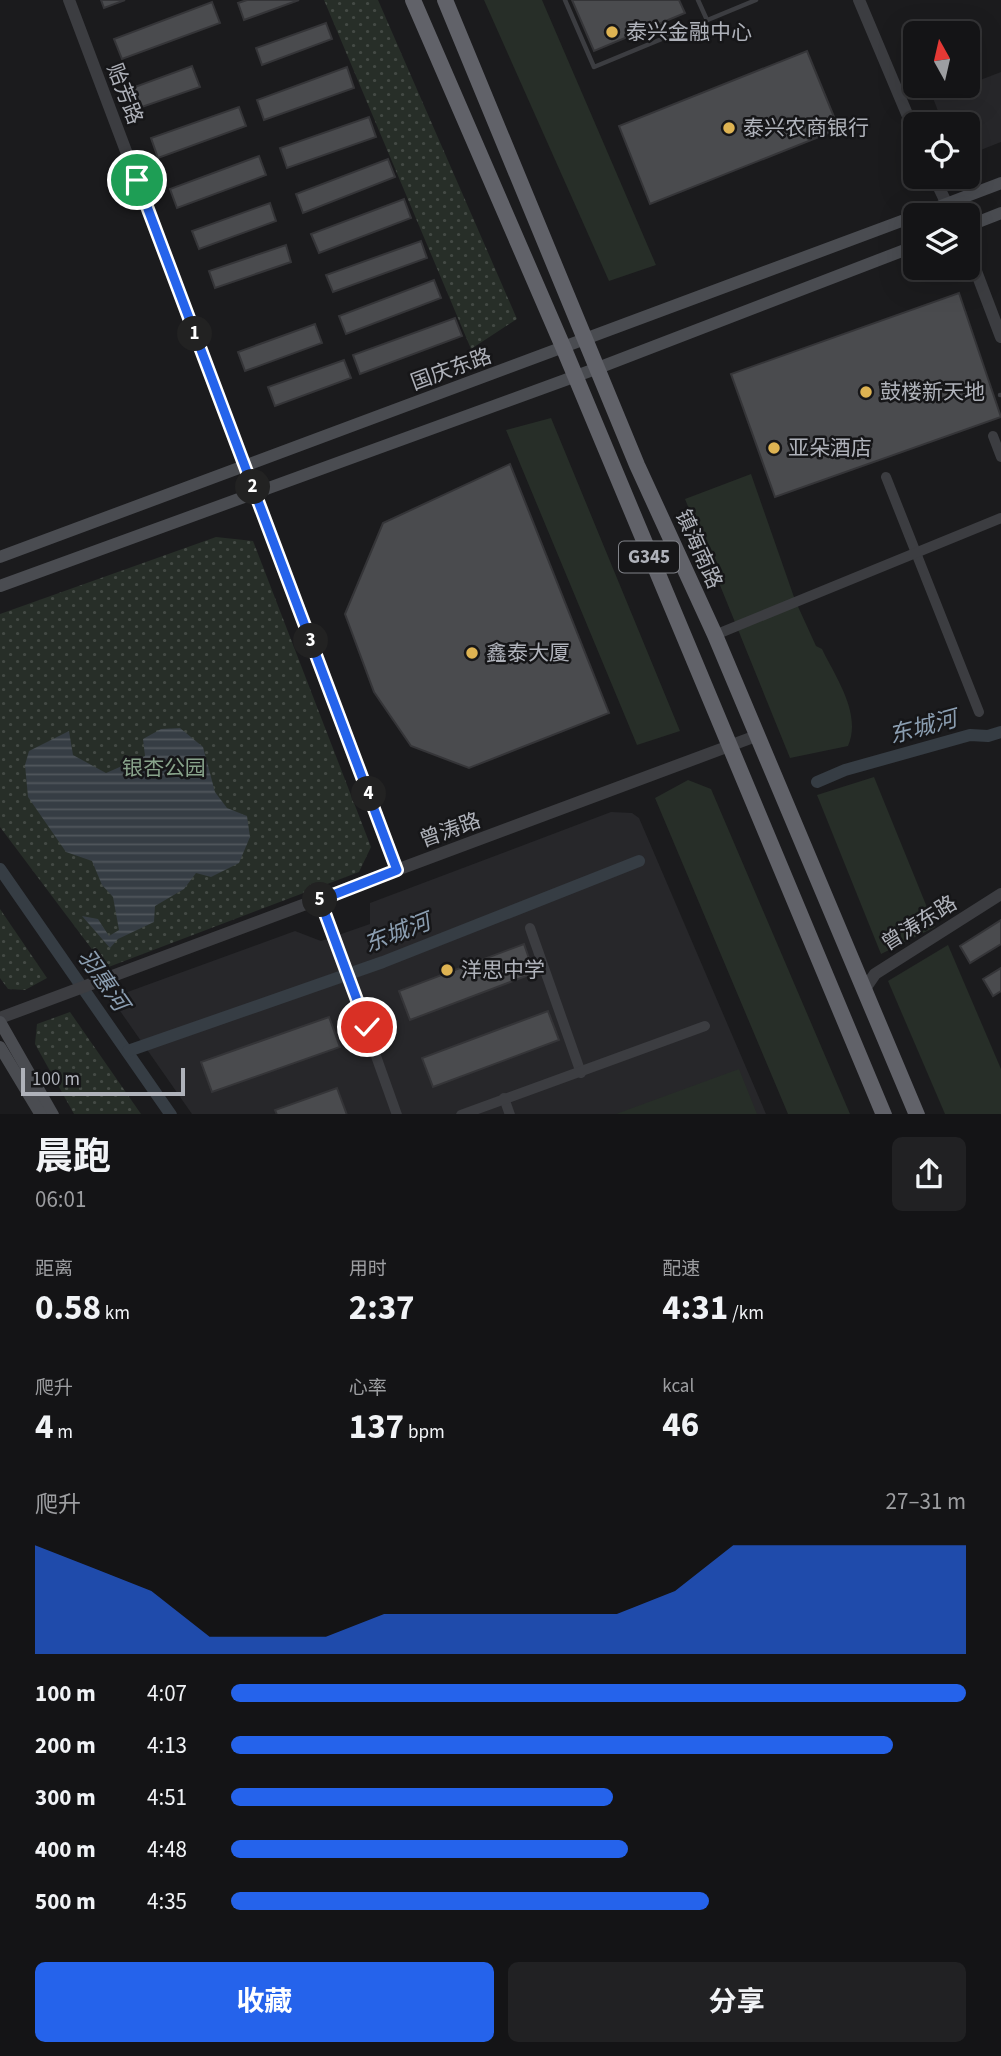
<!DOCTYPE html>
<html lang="zh">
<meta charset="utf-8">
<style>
body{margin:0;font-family:"Source Sans 3","Noto Sans SC",sans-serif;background:#212123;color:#f1f3f6;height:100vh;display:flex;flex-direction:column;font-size:26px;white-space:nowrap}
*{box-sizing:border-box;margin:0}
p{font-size:23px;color:#9d9ea1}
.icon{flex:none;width:38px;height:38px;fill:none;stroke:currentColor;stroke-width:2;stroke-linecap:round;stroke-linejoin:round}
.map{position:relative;height:1114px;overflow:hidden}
.drawer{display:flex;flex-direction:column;background:#141416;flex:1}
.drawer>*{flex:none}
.needle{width:46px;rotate:352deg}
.tools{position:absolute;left:903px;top:21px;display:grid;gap:14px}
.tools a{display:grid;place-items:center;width:77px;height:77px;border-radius:10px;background:#141416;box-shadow:0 7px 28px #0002,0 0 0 2px #333335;font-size:35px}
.scale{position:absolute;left:21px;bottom:18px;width:164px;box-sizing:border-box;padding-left:7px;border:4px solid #afb2ba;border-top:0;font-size:19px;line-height:24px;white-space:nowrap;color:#afb2ba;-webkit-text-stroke:5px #161618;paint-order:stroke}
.pin{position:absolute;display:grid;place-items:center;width:60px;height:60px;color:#fff;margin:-30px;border:4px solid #fff;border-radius:50%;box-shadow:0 2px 7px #0007}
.km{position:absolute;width:35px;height:35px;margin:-18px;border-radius:50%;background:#222;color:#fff;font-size:19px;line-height:35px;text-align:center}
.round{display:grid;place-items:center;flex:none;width:74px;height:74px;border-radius:10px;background:#212123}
.head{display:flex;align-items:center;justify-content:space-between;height:119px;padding:0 35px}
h1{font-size:38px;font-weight:700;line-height:52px}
.metrics{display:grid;grid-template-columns:repeat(3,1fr);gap:10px;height:119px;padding:7px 35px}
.metrics div{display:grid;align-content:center}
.metrics b{font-size:35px;font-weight:700}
.metrics small{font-size:19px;font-weight:400}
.metrics p{font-size:19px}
.chart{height:196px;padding:14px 35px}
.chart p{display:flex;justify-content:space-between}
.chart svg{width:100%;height:126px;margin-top:7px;fill:#2563eb;opacity:.7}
.button{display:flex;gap:14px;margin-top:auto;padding:14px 35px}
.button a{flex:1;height:80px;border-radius:10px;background:#2563eb;color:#fff;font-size:28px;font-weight:700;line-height:80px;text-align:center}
.button a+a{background:#212123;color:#f1f3f6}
ul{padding:0 35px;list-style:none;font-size:23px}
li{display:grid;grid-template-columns:112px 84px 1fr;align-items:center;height:52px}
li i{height:18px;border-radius:9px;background:#2563eb}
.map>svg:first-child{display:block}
.built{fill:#27272a}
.green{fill:#272e28}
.park{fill:url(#park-dots)}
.water{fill:url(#water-rules)}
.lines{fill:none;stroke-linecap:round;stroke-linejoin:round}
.canal{stroke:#363d44;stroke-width:12}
.building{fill:#4a4b4e;stroke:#353538;stroke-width:2}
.service{stroke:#3c3d41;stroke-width:4.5}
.minor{stroke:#3c3d41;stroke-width:10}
.tertiary{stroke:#3c3d41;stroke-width:12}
.secondary{stroke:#4a4c51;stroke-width:12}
.trunk{stroke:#616269;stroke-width:16}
.route-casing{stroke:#fff;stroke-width:14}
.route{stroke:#2563eb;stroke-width:9}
.poi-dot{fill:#deb352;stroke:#161618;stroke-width:2.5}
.labels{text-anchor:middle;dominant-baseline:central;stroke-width:5;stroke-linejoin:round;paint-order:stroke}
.shield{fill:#161618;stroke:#818389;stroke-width:2}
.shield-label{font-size:19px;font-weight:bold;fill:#afb2ba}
.poi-label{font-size:21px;fill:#afb2ba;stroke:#161618;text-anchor:start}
.street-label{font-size:21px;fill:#afb2ba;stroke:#161618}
.park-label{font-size:21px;fill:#88a38b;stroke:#161618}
.water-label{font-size:23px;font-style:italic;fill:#8b9eb1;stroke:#161618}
</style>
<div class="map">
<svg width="1001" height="1115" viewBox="0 0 1001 1115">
<defs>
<pattern id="park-dots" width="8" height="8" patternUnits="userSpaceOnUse" patternTransform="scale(1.75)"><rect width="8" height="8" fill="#272e28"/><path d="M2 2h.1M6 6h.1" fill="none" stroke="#444a45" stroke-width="1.8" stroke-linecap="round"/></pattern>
<pattern id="water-rules" width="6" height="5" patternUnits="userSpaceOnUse" patternTransform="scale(1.75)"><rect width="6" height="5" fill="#363d44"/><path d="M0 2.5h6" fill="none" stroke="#51575d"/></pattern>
</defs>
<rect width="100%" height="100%" fill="#1b1b1d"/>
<g class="built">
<polygon points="1001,72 1001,142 968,155 968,124 943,124 933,98"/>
<polygon points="611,812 632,813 639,818 766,1114 192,1114 111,998 295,931 321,941 370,924 370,903"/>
</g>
<g class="green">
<polygon points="484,0 542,0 656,265 609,281"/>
<polygon points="551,418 680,731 637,745 506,430"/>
<path d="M751 474 795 600 816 646 822 649C836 678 862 714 848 746L790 758 685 499Z"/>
<polygon points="874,777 935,927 881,954 817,795"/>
<polygon points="688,780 711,789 850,1114 788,1114 655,798"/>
<polygon points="948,945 1001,1069 1001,1114 945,1114 888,981"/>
<polygon points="739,1069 757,1114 616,1114"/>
</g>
<g class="park">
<polygon points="324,0 378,0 517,319 471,349"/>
<polygon points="216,537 253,541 371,847 359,872 106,968 0,827 0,614"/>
<polygon points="0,909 47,978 25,990 8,989 0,978"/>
<polygon points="70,1012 141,1114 74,1114 35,1044 37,1024"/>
</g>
<polygon class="water" points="180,728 203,747 215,792 227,808 247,816 250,837 239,863 211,877 196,873 184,889 155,906 154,922 118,939 110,948 82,916 98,919 109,936 119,930 113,897 102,885 92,861 66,852 28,797 25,765 29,751 69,731 73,755 106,773 145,756 143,739 161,729"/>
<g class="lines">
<g class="canal">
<polyline points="817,782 845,770 970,735 988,736 1001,732"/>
<polyline points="0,869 171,1115"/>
<polyline points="128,1051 383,962 639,861"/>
</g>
</g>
<g class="building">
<polygon points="101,0 125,0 104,8"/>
<polygon points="247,0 299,0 244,20 238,3"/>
<polygon points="572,0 679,0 685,13 594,51"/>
<polygon points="212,2 220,23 122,59 114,39"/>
<polygon points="326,23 332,39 262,65 256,48"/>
<polygon points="807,51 839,129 650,204 619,126"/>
<polygon points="192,66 200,87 139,108 132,88"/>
<polygon points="347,67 354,88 264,120 257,100"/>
<polygon points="239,107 246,126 158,158 151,138"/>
<polygon points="369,117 376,137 287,168 280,148"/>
<polygon points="259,156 266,175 177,208 170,189"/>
<polygon points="388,159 395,177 303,213 296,194"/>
<polygon points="404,199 411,218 319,253 311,234"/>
<polygon points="270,203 276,221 199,249 192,231"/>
<polygon points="421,241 427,258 333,292 326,275"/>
<polygon points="286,245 291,262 215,288 209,271"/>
<polygon points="434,280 441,298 346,334 339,316"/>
<polygon points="959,293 1001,417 775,497 731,374"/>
<polygon points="455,318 462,336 360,374 353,355"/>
<polygon points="315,324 322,343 245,371 238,352"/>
<polygon points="344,360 351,378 275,406 268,387"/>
<polygon points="510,464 609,713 469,768 411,746 374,692 345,614 383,523"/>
<polygon points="1001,920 1001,944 970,963 960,946"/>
<polygon points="524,944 534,973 410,1020 399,991"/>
<polygon points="1001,968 1001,991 993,996 983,979"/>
<polygon points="548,1011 559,1040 433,1087 422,1058"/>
<polygon points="329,1017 340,1047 212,1092 201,1062"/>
<polygon points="337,1088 347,1115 277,1115 275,1110"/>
</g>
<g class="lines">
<g class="service">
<polyline points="565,0 594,67 756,0"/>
<polyline points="698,0 707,20"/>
<polyline points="1000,395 1001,395"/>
</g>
<g class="minor">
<polyline points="993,436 1001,457"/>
<polyline points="886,477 979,712"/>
<polyline points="715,635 1001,518"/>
<polyline points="320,899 397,1115"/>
<polyline points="530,928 581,1073"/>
<polyline points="504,1098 510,1115"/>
<polyline points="461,1115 705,1026"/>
</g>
<g class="tertiary">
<polyline points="69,0 397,870"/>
<polyline points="859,0 915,133"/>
<polyline points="934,177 952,215"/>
<polyline points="968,250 1001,337"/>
<polyline points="864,990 875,974 1001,894"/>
<polyline points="0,1018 756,736"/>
</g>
<g class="secondary">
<polyline points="917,215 1001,183"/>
<polyline points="968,226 1001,213"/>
<polyline points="0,557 915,216"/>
<polyline points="0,586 598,368 915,246"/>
<polyline points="0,1022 53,1115"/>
<polyline points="0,1047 41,1115"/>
</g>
<g class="trunk">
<polyline points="413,0 564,349 884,1115"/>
<polyline points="445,0 637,465 715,635 917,1115"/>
</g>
</g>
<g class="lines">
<g class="route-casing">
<polyline id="route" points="137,180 397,870 320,900 367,1027"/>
</g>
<use href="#route" class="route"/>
</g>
<g class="poi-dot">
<circle cx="612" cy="32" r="7"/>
<circle cx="729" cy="128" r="7"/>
<circle cx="866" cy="392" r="7"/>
<circle cx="774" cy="448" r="7"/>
<circle cx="472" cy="653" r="7"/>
<circle cx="447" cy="970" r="7"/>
</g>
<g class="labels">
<rect class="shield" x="619" y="541.5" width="60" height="31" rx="5"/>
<g class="shield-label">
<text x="649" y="557">G345</text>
</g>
<g class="poi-label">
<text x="626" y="32">泰兴金融中心</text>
<text x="743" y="128">泰兴农商银行</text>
<text x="880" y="392">鼓楼新天地</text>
<text x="788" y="448">亚朵酒店</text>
<text x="486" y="653">鑫泰大厦</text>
<text x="461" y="970">洋思中学</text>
</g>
<g class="street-label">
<text transform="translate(125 94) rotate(69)">贻芳路</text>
<text transform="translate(451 369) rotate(-20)">国庆东路</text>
<text transform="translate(699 549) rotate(66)">镇海南路</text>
<text transform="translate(450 830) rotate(-20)">曾涛路</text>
<text transform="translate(919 923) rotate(-32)">曾涛东路</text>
</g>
<g class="park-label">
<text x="164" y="768">银杏公园</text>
</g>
<g class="water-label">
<text transform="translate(923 727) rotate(-15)">东城河</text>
<text transform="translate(397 933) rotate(-21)">东城河</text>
<text transform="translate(103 980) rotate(55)">羽惠河</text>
</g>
</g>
</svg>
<div class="tools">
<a><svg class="needle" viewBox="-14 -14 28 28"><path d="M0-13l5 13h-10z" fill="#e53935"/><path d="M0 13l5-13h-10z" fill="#9d9ea1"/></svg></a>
<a><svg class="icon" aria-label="locate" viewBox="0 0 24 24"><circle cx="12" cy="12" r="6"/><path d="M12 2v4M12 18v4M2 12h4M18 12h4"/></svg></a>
<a><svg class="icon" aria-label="layers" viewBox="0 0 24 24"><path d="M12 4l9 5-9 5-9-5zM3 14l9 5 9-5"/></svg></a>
</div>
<div class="scale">100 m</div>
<div class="pin" style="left:137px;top:180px;background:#1e9e55"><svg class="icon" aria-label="arrive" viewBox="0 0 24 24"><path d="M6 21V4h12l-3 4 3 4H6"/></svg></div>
<div class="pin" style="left:367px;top:1027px;background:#d93025"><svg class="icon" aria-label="check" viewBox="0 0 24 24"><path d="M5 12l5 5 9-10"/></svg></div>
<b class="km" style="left:195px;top:334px">1</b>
<b class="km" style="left:253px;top:487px">2</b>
<b class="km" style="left:311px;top:641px">3</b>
<b class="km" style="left:369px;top:794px">4</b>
<b class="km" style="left:320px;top:900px">5</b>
</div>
<section class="drawer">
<div class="head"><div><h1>晨跑</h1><p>06:01</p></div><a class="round"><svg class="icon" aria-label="share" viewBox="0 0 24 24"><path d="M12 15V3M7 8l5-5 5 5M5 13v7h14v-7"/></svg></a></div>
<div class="metrics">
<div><p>距离</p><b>0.58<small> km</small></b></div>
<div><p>用时</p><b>2:37</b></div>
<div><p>配速</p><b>4:31<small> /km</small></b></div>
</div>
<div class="metrics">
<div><p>爬升</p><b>4<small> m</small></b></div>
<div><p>心率</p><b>137<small> bpm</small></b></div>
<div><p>kcal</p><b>46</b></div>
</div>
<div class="chart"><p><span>爬升</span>27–31 m</p>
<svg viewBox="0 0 160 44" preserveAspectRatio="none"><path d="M0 44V6L10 14L20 22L30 38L40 38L50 38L60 30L70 30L80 30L90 30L100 30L110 22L120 6L130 6L140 6L150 6L160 6V44z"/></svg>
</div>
<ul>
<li><b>100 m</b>4:07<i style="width:100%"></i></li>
<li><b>200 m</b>4:13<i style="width:90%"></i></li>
<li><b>300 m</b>4:51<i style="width:52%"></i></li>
<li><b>400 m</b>4:48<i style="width:54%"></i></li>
<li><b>500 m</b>4:35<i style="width:65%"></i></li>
</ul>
<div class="button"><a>收藏</a><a>分享</a></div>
</section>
